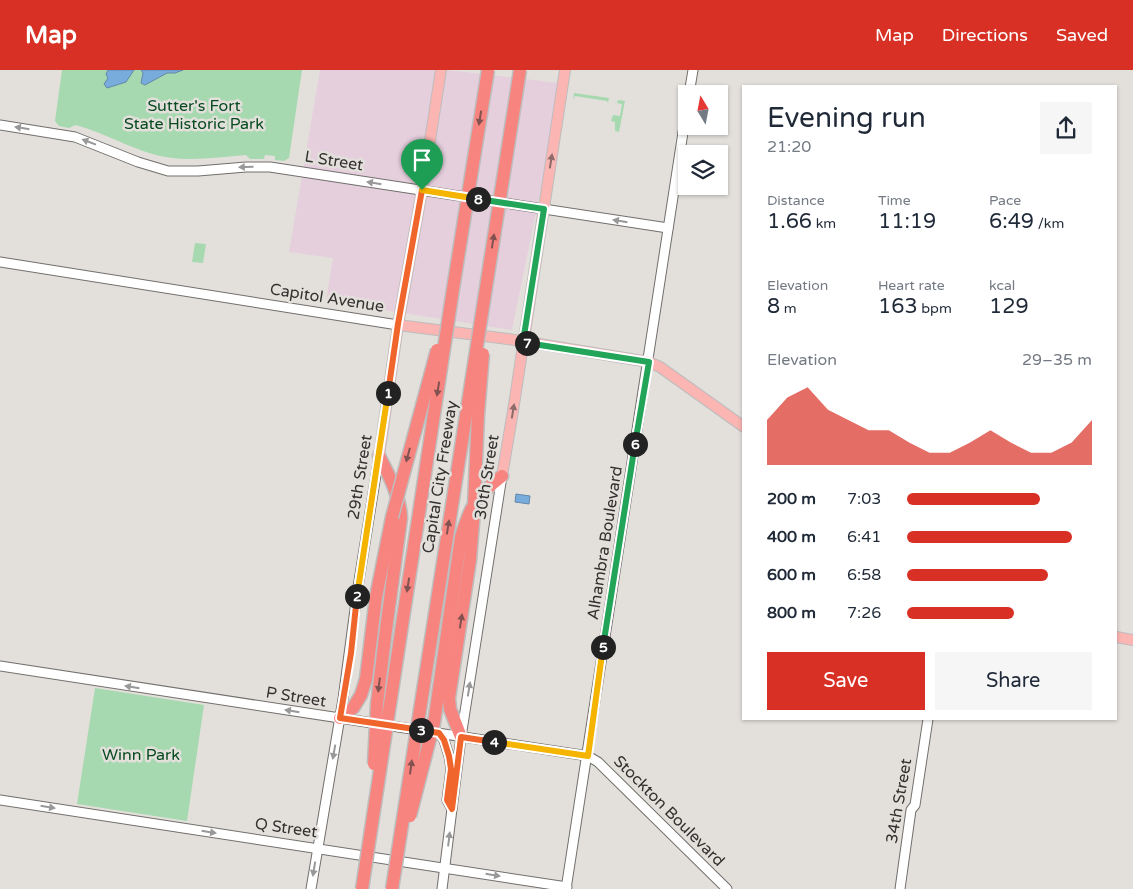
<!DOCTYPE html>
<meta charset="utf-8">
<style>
body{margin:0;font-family:"Varela Round",sans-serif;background:#f6f6f7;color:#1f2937;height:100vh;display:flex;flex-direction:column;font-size:19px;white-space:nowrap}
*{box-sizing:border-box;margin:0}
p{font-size:16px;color:#747a83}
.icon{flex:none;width:28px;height:28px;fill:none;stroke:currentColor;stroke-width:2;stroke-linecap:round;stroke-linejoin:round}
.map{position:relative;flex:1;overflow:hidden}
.sheet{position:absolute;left:742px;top:15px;width:375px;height:635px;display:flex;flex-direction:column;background:#fff;border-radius:0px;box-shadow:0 1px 4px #0004}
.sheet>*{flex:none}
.needle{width:32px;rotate:350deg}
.fabs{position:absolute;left:678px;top:15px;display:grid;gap:10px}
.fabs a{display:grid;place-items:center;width:50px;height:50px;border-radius:0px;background:#fff;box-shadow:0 1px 4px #0004;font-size:25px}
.pin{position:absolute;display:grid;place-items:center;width:42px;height:42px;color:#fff;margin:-51px -21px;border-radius:50% 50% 50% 0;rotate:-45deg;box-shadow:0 0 5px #0007}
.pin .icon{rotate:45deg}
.km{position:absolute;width:25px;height:25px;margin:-12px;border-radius:50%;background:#222;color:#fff;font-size:14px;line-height:25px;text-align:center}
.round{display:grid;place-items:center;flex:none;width:52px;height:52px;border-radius:0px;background:#f6f6f7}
.overview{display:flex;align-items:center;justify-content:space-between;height:85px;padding:0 25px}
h1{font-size:28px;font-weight:600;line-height:38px}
.figures{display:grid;grid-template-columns:repeat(3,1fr);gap:8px;height:85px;padding:5px 25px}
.figures div{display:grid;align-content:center}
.figures b{font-size:21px;font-weight:600}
.figures small{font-size:14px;font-weight:400}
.figures p{font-size:14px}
.chart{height:140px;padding:10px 25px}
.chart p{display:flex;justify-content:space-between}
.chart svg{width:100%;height:90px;margin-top:5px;fill:#d93025;opacity:.7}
.button{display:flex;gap:10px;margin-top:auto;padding:10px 25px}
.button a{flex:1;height:58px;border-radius:0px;background:#d93025;color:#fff;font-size:20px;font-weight:600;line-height:58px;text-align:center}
.button a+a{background:#f6f6f7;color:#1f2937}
ul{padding:0 25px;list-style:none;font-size:16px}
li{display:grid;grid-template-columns:80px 60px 1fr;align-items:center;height:38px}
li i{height:12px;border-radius:6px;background:#d93025}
header{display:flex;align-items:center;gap:30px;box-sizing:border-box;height:70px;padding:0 25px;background:#d93025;color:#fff}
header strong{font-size:24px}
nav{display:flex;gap:28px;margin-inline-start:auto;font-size:18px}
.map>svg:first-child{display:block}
.medical{fill:#e5cfdd}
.green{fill:#a6d9af}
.water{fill:#78acdd;stroke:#6387a9}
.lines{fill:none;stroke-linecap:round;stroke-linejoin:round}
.secondary-casing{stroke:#726f6c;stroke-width:11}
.primary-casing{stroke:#bebdbd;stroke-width:12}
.highway-casing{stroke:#bebdbd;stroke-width:15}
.secondary{stroke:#fff;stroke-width:9}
.primary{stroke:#fbb5b3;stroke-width:10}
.highway{stroke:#f88480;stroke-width:12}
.highway-bridge-casing{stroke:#bebdbd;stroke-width:15;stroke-linecap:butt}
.highway-bridge{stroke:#f88480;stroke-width:12}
.oneway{fill:#825250}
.oneway2{fill:#999898}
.oneway3{fill:#8d6c6b}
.split-1-casing{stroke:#fff;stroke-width:10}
.split-2-casing{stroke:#fff;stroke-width:10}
.split-3-casing{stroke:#fff;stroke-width:10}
.split-4-casing{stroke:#fff;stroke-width:10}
.split-5-casing{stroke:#fff;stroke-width:10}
.split-6-casing{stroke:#fff;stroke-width:10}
.split-7-casing{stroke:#fff;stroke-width:10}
.split-8-casing{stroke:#fff;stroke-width:10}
.split-9-casing{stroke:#fff;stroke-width:10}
.split-1{stroke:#f0652b;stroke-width:6}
.split-2{stroke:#f5b400;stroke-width:6}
.split-3{stroke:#f0652b;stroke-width:6}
.split-4{stroke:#f0652b;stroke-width:6}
.split-5{stroke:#f5b400;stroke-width:6}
.split-6{stroke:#22a559;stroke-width:6}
.split-7{stroke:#22a559;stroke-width:6}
.split-8{stroke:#22a559;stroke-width:6}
.split-9{stroke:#f5b400;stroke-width:6}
.labels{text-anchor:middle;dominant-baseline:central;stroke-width:5;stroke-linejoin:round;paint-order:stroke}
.park-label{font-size:16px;fill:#074a1f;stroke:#e3e0dc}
.street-label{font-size:16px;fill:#333130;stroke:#e3e0dc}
</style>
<header>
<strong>Map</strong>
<nav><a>Map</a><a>Directions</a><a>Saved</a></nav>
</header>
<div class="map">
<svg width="1133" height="819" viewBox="0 0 1133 819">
<rect width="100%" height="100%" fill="#e3e0dc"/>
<polygon class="medical" points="320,0 447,0 559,13 547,89 512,260 326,231 333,188 289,182"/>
<g class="green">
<path d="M62 0H302L289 88 284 91 275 90V86L265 85 264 89H250L246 85C211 88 178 94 143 81 120 73 99 61 75 55L69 58 59 56 55 51Z"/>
<polygon points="574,23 609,28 608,33 607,31 575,26 573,30"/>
<polygon points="618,30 625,31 619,62 615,61 615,52 611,51 613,45 620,46 622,34 617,33"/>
<polygon points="195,173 206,174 203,193 192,192"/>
<polygon points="95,618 204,635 187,751 77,734"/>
</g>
<g class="water">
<polygon points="108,0 134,0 126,12 107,18 104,14 108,8 106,4"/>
<polygon points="141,0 183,0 175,3 167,3 145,15 141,13 143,3"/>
<polygon points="516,424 530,426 529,434 515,432"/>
</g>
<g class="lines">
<g class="secondary-casing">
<g id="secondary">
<polyline points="689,24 693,0"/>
<polyline points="0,55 75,67 138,92 168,101 198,101 246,97 270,97 668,158"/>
<polyline points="0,192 398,255"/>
<polyline points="0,596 588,686 598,692 727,819"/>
<polyline points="439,663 444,670 449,686 451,699 447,730 452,739"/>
<polyline points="0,730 567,817"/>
<polyline points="311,819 343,629 358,517 379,386"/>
<polyline points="442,819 461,667 502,406"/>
<polyline points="566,819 686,43"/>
<polyline points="900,819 911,740 915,735 928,649"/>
</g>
</g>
<g class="primary-casing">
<g id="primary">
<polyline points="398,255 508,269 649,292 660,297 744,357"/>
<polyline points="379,386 398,255 424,109 441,0"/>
<polyline points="502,406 513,341 565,0"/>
<polyline points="1116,567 1133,570"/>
</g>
</g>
<g class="highway-casing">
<g id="highway">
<path d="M379 386C389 405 400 426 401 448L385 567"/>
<polyline points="340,648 353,638 361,625 366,609 376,527 392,447"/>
<path d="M434 653 461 467C471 435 475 427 502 406"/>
<polyline points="461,667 450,639 449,628 470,490 474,441"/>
</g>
</g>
<use href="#secondary" class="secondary"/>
<use href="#primary" class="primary"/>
<use href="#highway" class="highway"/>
<g class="highway-bridge-casing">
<g id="highway-bridge">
<polyline points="474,435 478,345 483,284"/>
<polyline points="392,447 437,280"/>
<polyline points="374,694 377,634 385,567"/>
<polyline points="410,746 434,653"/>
<polyline points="362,819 453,219 488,0"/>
<polyline points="392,819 520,0"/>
</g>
</g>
<use href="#highway-bridge" class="highway-bridge"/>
</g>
<defs><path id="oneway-solid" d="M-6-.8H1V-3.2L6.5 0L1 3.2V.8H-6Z" transform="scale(1.25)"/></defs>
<g class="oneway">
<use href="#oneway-solid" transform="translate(480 48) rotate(99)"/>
<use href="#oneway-solid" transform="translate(493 171) rotate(-81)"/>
<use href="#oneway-solid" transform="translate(438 319) rotate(99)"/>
<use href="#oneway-solid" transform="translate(408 385) rotate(105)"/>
<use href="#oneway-solid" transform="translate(448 457) rotate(-81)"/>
<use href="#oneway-solid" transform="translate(408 515) rotate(99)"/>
<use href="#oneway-solid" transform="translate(461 551) rotate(-81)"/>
<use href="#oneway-solid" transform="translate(379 615) rotate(97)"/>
<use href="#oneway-solid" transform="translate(411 697) rotate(-82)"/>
</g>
<g class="oneway2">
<use href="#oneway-solid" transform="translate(22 58) rotate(-171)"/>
<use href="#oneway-solid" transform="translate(89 72) rotate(-159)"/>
<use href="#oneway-solid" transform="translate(246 97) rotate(178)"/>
<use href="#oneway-solid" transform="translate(374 113) rotate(-171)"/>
<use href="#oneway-solid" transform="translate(620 151) rotate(-171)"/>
<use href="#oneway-solid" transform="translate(132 617) rotate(-171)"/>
<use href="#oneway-solid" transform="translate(469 619) rotate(-81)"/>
<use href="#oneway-solid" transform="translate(292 641) rotate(-171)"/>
<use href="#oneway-solid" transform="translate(334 682) rotate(100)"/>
<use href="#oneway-solid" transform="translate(48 737) rotate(9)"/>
<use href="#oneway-solid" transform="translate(209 762) rotate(9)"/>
<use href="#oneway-solid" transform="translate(449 769) rotate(-83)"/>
<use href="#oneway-solid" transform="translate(314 799) rotate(99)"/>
<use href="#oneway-solid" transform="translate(493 805) rotate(9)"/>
</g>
<g class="oneway3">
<use href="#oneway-solid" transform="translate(551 91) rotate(-81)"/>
<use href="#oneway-solid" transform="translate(513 341) rotate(-81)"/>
</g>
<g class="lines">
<g class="split-1-casing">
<polyline id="split-1" points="388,323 398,254 422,120"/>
</g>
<g class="split-2-casing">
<polyline id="split-2" points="357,526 388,323"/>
</g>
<g class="split-3-casing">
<polyline id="split-3" points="357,526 351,583 340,648 421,660"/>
</g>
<g class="split-4-casing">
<polyline id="split-4" points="421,660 439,663 444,670 449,686 451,699 447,730 452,739 461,667 494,672"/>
</g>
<g class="split-5-casing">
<polyline id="split-5" points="494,672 588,686 603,577"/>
</g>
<g class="split-6-casing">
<polyline id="split-6" points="603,577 635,374"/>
</g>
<g class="split-7-casing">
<polyline id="split-7" points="527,273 649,292 635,374"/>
</g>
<g class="split-8-casing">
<polyline id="split-8" points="478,129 544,139 523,272 527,273"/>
</g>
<g class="split-9-casing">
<polyline id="split-9" points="422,120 478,129"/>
</g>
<use href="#split-1" class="split-1"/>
<use href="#split-2" class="split-2"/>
<use href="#split-3" class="split-3"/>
<use href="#split-4" class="split-4"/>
<use href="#split-5" class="split-5"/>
<use href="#split-6" class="split-6"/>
<use href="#split-7" class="split-7"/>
<use href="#split-8" class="split-8"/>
<use href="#split-9" class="split-9"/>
</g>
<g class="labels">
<g class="park-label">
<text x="194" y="36">Sutter's Fort<tspan x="194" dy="18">State Historic Park</tspan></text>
<text x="141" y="685">Winn Park</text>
</g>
<g class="street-label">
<text transform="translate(334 91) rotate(9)">L Street</text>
<text transform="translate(327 228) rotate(9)">Capitol Avenue</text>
<text transform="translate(360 407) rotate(-81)">29th Street</text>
<text transform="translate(440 407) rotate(-81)">Capital City Freeway</text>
<text transform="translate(487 407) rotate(-81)">30th Street</text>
<text transform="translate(605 473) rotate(-81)">Alhambra Boulevard</text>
<text transform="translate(296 627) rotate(9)">P Street</text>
<text transform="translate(899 731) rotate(-80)">34th Street</text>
<text transform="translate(669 741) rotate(45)">Stockton Boulevard</text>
<text transform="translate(286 758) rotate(8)">Q Street</text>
</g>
</g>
</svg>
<div class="fabs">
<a><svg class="needle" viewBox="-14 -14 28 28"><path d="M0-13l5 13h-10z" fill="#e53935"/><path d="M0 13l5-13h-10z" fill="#747a83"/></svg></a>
<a><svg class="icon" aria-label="layers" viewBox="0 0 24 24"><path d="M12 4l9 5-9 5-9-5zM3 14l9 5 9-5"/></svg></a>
</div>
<div class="pin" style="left:422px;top:120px;background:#1e9e55"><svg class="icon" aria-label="arrive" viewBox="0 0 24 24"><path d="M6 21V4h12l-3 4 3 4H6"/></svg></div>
<b class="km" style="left:388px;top:323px">1</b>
<b class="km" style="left:357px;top:526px">2</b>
<b class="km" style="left:421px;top:660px">3</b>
<b class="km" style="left:494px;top:672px">4</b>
<b class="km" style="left:603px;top:577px">5</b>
<b class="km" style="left:635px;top:374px">6</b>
<b class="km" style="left:527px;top:273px">7</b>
<b class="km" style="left:478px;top:129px">8</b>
<section class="sheet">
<div class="overview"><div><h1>Evening run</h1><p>21:20</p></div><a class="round"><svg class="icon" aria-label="share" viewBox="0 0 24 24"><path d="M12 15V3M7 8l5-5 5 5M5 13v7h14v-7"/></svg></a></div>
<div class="figures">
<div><p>Distance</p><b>1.66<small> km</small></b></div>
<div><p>Time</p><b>11:19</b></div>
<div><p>Pace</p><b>6:49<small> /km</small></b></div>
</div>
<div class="figures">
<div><p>Elevation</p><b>8<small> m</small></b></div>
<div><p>Heart rate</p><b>163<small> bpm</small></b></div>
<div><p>kcal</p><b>129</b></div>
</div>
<div class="chart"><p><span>Elevation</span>29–35 m</p>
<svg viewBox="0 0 160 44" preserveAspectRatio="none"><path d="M0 44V22L10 11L20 6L30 17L40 22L50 27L60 27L70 33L80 38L90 38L100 33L110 27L120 33L130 38L140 38L150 33L160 22V44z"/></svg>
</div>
<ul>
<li><b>200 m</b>7:03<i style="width:72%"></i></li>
<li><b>400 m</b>6:41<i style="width:89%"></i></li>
<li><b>600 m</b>6:58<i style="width:76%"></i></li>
<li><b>800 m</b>7:26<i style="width:58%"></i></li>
</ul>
<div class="button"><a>Save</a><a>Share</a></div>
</section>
</div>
